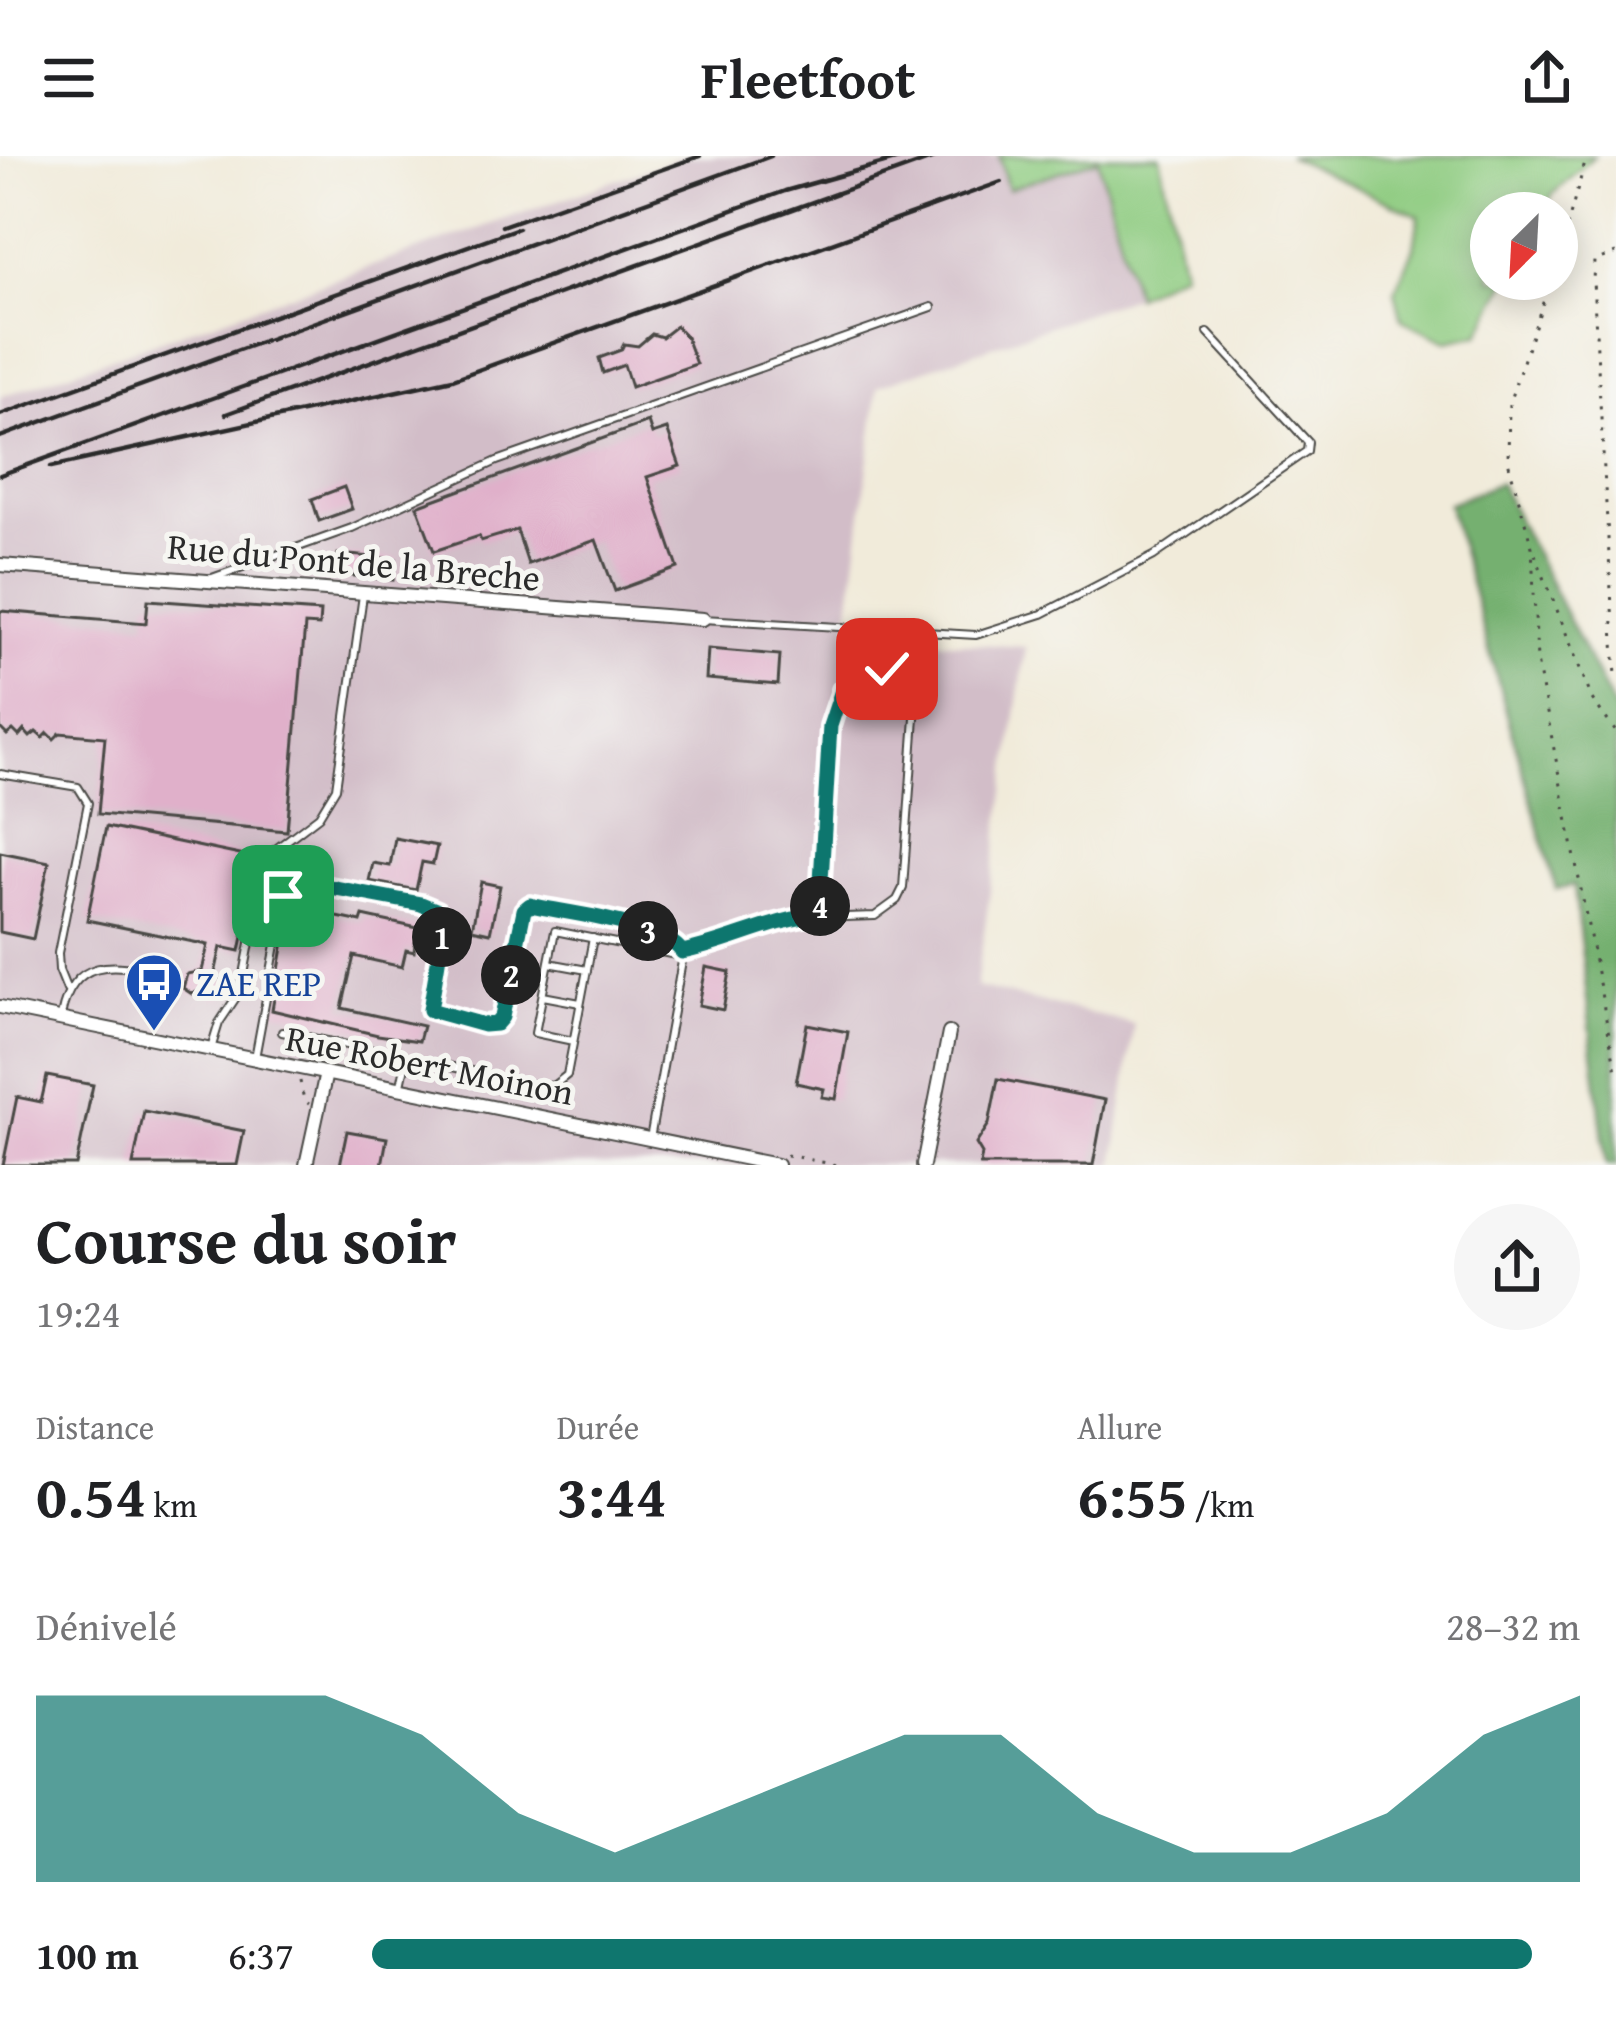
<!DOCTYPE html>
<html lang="fr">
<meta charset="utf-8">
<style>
body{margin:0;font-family:"Gentium Book Plus",serif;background:#f6f6f6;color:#202124;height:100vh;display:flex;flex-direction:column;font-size:45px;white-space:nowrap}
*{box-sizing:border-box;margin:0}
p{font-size:39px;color:#757577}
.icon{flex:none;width:66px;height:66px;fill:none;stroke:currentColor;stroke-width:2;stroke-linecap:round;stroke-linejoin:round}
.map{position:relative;height:1009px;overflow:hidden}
.panel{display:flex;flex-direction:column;background:#fff;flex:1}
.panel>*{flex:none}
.needle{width:78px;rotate:204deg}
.buttons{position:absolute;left:1470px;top:36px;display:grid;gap:24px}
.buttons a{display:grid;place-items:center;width:108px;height:108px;border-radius:50%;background:#fff;box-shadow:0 6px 30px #0003;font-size:60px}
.pin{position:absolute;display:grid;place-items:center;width:102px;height:102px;color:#fff;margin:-51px;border-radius:24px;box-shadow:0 6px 18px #0006}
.km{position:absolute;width:60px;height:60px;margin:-30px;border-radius:50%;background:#222;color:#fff;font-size:33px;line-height:60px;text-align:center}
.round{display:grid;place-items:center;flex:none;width:126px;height:126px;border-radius:63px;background:#f6f6f6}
.headline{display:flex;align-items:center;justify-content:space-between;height:204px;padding:0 36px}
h1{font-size:66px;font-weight:700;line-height:90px}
.stats{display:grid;grid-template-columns:repeat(3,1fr);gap:18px;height:204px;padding:12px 36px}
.stats div{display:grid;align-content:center}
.stats b{font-size:60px;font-weight:700}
.stats small{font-size:33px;font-weight:400}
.stats p{font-size:33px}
.chart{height:336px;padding:24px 36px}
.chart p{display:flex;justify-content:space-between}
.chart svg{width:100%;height:216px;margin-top:12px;fill:#0f766e;opacity:.7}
ul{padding:0 36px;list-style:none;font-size:39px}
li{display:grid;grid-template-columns:192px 144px 1fr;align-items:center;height:90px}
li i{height:30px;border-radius:15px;background:#0f766e}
header{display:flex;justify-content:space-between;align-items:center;height:156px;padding:0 36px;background:#fff;font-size:54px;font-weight:700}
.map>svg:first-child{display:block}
.industrial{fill:#d2bdc8}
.green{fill:#90cc82;stroke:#5e7c56;stroke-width:3}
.forest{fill:#74b070;stroke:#506e4e;stroke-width:3}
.building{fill:#e0b0ca}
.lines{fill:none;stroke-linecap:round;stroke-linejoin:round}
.lane-casing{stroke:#494845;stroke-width:10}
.street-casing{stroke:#494845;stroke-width:16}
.path{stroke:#494845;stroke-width:3;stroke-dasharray:3 9;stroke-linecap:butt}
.lane{stroke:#fff;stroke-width:6}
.street{stroke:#fff;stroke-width:12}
.rail{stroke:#2b2b2b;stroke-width:4.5}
.route-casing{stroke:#fff;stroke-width:24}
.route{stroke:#0f766e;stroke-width:15}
.labels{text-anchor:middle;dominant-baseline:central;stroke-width:10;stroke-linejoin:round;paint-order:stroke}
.street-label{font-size:36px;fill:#2b2b2b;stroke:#f6f6f2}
.transit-label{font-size:36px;fill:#164399;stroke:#f6f6f2;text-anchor:start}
</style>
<header><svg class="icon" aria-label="menu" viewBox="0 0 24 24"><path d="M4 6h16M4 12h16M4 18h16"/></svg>Fleetfoot<svg class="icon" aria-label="share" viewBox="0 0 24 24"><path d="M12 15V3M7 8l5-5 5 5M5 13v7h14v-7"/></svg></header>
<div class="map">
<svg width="1616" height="1009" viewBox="0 0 1616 1009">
<rect width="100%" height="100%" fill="#f6f6f2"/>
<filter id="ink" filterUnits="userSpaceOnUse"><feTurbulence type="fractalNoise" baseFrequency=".00833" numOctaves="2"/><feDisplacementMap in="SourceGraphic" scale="24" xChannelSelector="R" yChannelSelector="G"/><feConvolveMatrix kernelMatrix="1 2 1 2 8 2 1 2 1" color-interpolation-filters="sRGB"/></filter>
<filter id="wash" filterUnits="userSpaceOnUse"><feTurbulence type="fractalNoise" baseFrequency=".004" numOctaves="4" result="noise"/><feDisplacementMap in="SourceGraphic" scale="48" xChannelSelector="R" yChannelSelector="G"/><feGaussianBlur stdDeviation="2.7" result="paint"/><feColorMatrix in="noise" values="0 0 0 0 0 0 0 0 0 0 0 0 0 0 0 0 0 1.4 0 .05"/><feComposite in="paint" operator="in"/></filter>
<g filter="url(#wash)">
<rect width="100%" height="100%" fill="#f1ebda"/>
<polygon class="industrial" points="684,0 999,0 1008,33 1098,3 1135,140 878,230 847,479 1026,491 976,831 1134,868 1114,1009 0,1009 0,241"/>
<g class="green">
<polygon points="999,0 1160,0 1183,115 1135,140 1098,3 1008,33"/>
<polygon points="1288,0 1594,0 1553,38 1543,57 1491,57 1491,123 1508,123 1480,178 1447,185 1402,164 1395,135 1414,92 1419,60"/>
</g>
<polygon class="forest" points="1499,327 1616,557 1616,1009 1606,1009 1574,729 1556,733 1448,348"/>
<g id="blocks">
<g class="building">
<polygon points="676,170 686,181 696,208 631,231 624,209 603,217 599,202 621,194 624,188 638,190 652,178 662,181"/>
<polygon points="648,266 652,278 667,273 680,310 647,321 678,412 615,435 596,384 528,408 517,374 481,385 479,380 434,395 417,350"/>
<polygon points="344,331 352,353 319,365 312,343"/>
<polygon points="338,398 396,403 393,424 335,418"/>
<polygon points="148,444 320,456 319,470 305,469 287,675 98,658 105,581 60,577 54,583 48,577 43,582 36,576 30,581 24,574 19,580 13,574 7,579 0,572 0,455 146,467"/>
<polygon points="708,493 780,499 778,529 706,523"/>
<polygon points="106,671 259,703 240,795 221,791 215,818 228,828 223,842 212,841 204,833 192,838 183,832 187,818 202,815 208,789 87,764"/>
<polygon points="395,682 437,690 433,708 422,706 416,734 369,725 373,707 390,710"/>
<polygon points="0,696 49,706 33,783 0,776"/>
<polygon points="481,726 500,730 490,777 472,773"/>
<polygon points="290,751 361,766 363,760 431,775 429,787 415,787 414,796 406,794 402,811 354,800 342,852 423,870 419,885 378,879 272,854"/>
<polygon points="706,811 730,816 723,854 699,849"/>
<polygon points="807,868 848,876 836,943 822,941 824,933 796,927"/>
<polygon points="47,920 93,929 76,1009 3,1009 17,941 41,946"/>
<polygon points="998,923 1105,944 1093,1009 980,1009 982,998 976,988 989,968"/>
<polygon points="144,955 244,975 237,1009 133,1009"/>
<polygon points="347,975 387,982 382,1009 340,1009"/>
</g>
</g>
</g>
<g filter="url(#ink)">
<use href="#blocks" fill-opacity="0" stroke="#494845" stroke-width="3"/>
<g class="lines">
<g class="lane-casing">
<g id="lane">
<polyline points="212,422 352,372 497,305 932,151"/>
<polyline points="703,463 976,479 1042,458 1154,400 1307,295 1308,286 1208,177"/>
<polyline points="0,618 78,631 88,647 58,797 59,814 67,834"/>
<path d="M682 796 721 788 785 763 875 760 897 744 903 732 916 547 913 531 887 513C849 512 838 537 830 570L819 759"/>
<polyline points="549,807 587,814"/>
<polyline points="543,840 580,847"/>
<path d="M61 860C74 794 121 810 171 819"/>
<polyline points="282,876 407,901 401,929"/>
<polyline points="573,885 535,877 555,775 681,800"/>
<polyline points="211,893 219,867 241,834 264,714 273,695 319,660 336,632 363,439"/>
<polyline points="407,901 493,920"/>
<path d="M255 902 287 729 298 725 421 748 438 755 444 768 430 853C447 865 477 870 497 868L502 861 524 754 530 749 644 774 679 790 683 800 650 983"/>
<polyline points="530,928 553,930 567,919 593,782"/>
</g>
</g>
<g class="street-casing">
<g id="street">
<polyline points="0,409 703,463"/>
<polyline points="0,851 777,1009"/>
<polyline points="306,1009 326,917"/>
<polyline points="923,1009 949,877"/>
</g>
</g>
<g class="path">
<polyline points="1616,97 1594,105 1593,125 1616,520"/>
<polyline points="1557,105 1587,0"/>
<polyline points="1551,123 1509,247 1508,305 1532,391 1537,505 1616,915"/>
<polyline points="1535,398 1592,543 1616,576"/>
<polyline points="300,925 304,944 309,948"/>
<polyline points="786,999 837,1009"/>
</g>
<use href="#lane" class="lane"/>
<use href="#street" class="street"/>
<g class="rail">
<polyline points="502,70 700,0"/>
<polyline points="226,258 940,0"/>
<polyline points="0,259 518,72"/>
<polyline points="0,281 771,0"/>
<polyline points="51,311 453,223 1001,26"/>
<polyline points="0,319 785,35 909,0"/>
</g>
</g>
</g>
<g class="lines" filter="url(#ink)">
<g class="route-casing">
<path id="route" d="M283 740 287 729 298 725 421 748 438 755 444 768 430 854 484 869 496 868 502 861 524 754 530 749C565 757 663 767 682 796 729 787 772 763 819 759L830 570 842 534 860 516 887 513"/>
</g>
<use href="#route" class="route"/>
</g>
<defs>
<g id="bus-pin" transform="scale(3)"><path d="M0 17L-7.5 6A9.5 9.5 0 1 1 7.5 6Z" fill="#1a4fb4" stroke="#f6f6f2"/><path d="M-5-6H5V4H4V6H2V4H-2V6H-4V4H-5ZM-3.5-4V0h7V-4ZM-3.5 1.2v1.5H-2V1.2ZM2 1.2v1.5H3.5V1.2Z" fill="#fff"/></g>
</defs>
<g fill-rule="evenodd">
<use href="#bus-pin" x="154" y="826"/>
</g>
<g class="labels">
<g class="street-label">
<text transform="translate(354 405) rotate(5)">Rue du Pont de la Breche</text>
<text transform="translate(430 908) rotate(11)">Rue Robert Moinon</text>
</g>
<g class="transit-label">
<text x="196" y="826">ZAE REP</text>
</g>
</g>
</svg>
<div class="buttons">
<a><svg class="needle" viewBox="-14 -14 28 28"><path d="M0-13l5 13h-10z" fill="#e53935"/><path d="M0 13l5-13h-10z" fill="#757577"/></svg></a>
</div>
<div class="pin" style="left:283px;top:740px;background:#1e9e55"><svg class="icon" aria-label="arrive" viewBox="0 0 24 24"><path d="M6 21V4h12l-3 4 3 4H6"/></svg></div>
<div class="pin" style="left:887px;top:513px;background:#d93025"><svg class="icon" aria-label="check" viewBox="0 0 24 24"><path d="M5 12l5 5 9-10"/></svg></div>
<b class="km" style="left:442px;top:781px">1</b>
<b class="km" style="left:511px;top:819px">2</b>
<b class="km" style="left:648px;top:775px">3</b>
<b class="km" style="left:820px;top:750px">4</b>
</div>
<section class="panel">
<div class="headline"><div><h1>Course du soir</h1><p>19:24</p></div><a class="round"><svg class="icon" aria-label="share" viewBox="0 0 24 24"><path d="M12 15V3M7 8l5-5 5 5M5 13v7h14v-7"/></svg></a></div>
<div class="stats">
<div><p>Distance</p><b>0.54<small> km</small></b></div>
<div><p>Durée</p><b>3:44</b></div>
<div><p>Allure</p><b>6:55<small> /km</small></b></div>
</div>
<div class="chart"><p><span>Dénivelé</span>28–32 m</p>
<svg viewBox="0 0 160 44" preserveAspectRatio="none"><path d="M0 44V6L10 6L20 6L30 6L40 14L50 30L60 38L70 30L80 22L90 14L100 14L110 30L120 38L130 38L140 30L150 14L160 6V44z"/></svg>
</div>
<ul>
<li><b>100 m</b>6:37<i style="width:96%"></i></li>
</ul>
</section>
